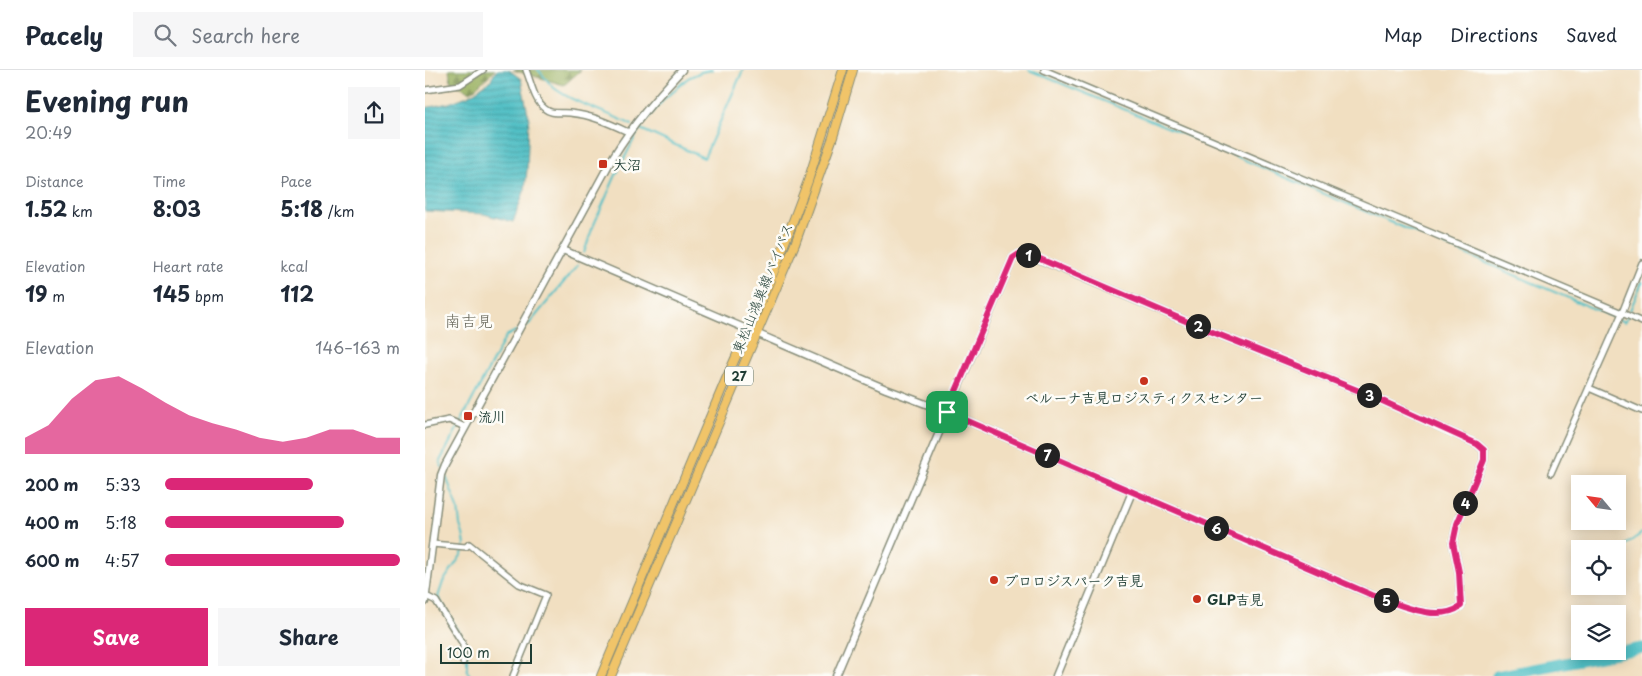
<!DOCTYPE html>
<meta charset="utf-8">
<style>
body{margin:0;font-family:"Playpen Sans","Klee One",sans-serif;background:#f6f6f7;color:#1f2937;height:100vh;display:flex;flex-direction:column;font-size:19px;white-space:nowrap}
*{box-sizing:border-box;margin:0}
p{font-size:16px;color:#747a83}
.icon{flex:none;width:28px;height:28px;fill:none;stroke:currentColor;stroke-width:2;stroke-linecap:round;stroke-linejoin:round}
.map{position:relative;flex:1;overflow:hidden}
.side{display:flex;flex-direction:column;background:#fff;width:425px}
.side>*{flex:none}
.needle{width:32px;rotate:299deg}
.tools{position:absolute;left:1146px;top:405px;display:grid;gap:10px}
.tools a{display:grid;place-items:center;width:55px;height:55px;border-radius:0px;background:#fff;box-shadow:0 2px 12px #0003;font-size:25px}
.scale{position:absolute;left:15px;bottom:12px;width:92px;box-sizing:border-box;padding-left:5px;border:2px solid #1f3d34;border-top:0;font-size:14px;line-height:18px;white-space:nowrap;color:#1f3d34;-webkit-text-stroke:4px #fdfcf7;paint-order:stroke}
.pin{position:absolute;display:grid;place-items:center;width:42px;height:42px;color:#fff;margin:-21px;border-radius:10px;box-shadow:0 2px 8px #0006}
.km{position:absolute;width:25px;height:25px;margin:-12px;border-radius:50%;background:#222;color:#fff;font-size:14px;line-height:25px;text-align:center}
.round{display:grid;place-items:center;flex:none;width:52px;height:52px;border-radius:0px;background:#f6f6f7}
.summary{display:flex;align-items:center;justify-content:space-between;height:85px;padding:0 25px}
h1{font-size:28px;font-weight:700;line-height:38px}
.figures{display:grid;grid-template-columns:repeat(3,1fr);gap:8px;height:85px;padding:5px 25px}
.figures div{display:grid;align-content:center}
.figures b{font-size:21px;font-weight:700}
.figures small{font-size:14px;font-weight:400}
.figures p{font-size:14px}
.chart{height:140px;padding:10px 25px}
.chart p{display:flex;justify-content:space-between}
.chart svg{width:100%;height:90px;margin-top:5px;fill:#db2777;opacity:.7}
.cta{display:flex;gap:10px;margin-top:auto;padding:10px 25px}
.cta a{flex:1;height:58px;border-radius:0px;background:#db2777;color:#fff;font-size:20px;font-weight:700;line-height:58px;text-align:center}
.cta a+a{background:#f6f6f7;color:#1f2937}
ul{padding:0 25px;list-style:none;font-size:16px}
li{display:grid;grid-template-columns:80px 60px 1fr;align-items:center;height:38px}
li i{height:12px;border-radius:6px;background:#db2777}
header{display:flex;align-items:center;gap:30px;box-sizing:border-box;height:70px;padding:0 25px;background:#fff;border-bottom:1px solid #e0e1e3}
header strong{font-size:24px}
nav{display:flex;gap:28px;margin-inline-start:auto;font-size:18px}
.search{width:350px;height:45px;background:#f6f6f7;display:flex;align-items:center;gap:12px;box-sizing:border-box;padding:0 18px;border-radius:0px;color:#747a83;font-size:19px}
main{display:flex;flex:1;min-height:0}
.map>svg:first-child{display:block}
.forest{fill:url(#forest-firs);stroke:#5d784c}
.water{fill:url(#water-rules);stroke:#387e7c}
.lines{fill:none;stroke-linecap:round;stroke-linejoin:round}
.stream{stroke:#51bfc5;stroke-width:2}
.river{stroke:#51bfc5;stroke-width:11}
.minor-casing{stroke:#888e7a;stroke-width:8}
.tertiary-casing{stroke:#888e7a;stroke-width:9}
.primary-casing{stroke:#888e7a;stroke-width:10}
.minor{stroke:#fff;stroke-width:5}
.tertiary{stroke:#fff;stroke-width:6}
.primary{stroke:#f0c469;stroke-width:8}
.route-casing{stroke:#fff;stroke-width:10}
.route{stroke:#db2777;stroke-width:6}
.poi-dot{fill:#c8321e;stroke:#fdfcf7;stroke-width:2}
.labels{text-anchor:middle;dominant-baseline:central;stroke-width:5;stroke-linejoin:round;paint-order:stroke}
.shield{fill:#fdfcf7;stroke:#62766e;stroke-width:1}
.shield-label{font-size:12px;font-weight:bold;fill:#1f3d34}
.poi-label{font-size:14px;font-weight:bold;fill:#1f3d34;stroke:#fdfcf7;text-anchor:start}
.street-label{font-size:14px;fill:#1f3d34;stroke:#fdfcf7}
.quarter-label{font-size:16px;fill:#66665a;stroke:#fdfcf7}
</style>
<header>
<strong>Pacely</strong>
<div class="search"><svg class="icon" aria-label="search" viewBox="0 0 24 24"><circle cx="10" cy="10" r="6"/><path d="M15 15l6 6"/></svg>Search here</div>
<nav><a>Map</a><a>Directions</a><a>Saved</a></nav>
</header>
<main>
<section class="side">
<div class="summary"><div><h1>Evening run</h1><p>20:49</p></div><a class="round"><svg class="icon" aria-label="share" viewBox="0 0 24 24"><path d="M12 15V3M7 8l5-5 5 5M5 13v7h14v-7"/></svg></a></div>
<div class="figures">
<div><p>Distance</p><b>1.52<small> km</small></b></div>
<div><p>Time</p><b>8:03</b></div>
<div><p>Pace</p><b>5:18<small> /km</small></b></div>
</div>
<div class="figures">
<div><p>Elevation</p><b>19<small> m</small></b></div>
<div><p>Heart rate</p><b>145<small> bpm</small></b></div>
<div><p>kcal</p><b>112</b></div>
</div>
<div class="chart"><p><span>Elevation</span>146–163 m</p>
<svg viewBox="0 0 160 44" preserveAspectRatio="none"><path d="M0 44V36L10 30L20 17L30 8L40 6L50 12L60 19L70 25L80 29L90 32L100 36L110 38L120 36L130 32L140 32L150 36L160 36V44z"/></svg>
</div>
<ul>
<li><b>200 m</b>5:33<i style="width:63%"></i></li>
<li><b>400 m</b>5:18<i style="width:76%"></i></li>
<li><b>600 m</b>4:57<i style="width:100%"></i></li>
</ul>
<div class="cta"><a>Save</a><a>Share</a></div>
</section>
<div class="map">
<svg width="1217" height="606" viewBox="0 0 1217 606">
<defs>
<pattern id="forest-firs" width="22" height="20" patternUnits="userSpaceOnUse" patternTransform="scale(1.25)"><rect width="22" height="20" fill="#9bb264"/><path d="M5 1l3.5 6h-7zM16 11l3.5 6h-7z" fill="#7e9253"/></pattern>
<pattern id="water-rules" width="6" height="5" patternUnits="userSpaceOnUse" patternTransform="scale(1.25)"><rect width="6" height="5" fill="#51bfc5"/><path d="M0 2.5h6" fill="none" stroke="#439ca1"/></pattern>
</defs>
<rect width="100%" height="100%" fill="#fdfcf7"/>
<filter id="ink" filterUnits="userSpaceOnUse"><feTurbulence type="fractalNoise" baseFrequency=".02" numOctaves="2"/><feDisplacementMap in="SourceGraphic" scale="10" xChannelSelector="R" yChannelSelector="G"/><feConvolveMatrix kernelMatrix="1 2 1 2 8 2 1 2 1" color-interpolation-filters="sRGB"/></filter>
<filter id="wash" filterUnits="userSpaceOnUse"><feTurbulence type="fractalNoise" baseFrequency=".0096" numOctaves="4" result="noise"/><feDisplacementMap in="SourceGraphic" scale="20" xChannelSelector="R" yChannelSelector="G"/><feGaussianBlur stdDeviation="1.12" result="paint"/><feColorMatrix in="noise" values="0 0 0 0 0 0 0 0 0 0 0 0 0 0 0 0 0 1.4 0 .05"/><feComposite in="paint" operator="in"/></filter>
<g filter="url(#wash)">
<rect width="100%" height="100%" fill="#f1dfc1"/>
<g class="forest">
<polygon points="24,0 70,0 46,22 26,12"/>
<polygon points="88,0 156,0 139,15"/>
</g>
<polygon class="water" points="74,0 84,0 96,9 104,49 102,100 100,119 88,152 59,144 0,141 0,38 24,33 45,25 65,11 71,1"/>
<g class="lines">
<g class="stream">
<path d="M113 0C119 5 123 13 129 18 152 35 181 41 207 55"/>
<polyline points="604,0 749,60 1200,252 1217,212"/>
<polyline points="211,57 279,88 318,0"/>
<polyline points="159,183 167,159 190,107 214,59 239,29 263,8 276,2 287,0"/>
<polyline points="97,258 104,254 153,195"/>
<polyline points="17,397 15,391 81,266 91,261"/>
<polyline points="19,401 33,438 35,455 38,464 40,474 37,484 18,512 13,527 42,575 42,601 46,606"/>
<polyline points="1192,481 1217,463"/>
<polyline points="1172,517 1173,516"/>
<polyline points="1184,581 1185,585"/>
</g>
<polyline class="river" points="1072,606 1217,578"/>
</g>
</g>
<g filter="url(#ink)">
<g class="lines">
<g class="minor-casing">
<g id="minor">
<path d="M101 0C106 12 109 30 119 38 126 45 136 42 145 43 166 45 184 53 203 62"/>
<polyline points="619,0 1197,243 1217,193"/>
<polyline points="0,20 35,15 58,0"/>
<polyline points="1164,318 1217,341"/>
<polyline points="0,355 24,350 40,357"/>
<polyline points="1126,403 1197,243 1217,252"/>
<polyline points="7,474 41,477 44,474 94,514 121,525 88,606"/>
<polyline points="1,526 11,531 38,574 38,592"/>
</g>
</g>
<g class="tertiary-casing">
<g id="tertiary">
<path d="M138 180 461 319 522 342 947 525C971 533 1013 554 1036 536L1034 502 1028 473 1032 454 1059 390V380L1052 374 942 324 770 255 607 186 594 184 588 188 411 606"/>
<path d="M0 532 16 405 20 395 188 87C209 53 230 29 257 0"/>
<polyline points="631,606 707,422"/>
</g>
</g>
<g class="primary-casing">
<g id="primary">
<polyline points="176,606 301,309 350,199 383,111 418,0"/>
<polyline points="186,606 370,174 408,67 428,0"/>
</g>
</g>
<use href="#minor" class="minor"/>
<use href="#tertiary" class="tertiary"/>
<use href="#primary" class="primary"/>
</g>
</g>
<g class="lines" filter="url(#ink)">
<g class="route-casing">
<path id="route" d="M594 184 608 186 770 255 942 324 1052 374 1059 380V390L1032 454 1028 473 1034 502 1036 536C1013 554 971 533 947 525L522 342 588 188Z"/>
</g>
<use href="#route" class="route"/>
</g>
<g class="poi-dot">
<rect x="173" y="89" width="10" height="10" rx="2.5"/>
<circle cx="719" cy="311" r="5"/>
<rect x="38" y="341" width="10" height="10" rx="2.5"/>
<circle cx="569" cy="510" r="5"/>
<circle cx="772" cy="529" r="5"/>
</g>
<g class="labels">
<rect class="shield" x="300" y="296.5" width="28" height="19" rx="4"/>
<g class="shield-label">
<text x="314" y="306">27</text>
</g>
<g class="poi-label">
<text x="188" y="94">大沼</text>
<text x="719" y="327" text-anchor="middle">ベルーナ吉見ロジスティクスセンター</text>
<text x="53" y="346">流川</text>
<text x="579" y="510">プロロジスパーク吉見</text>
<text x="782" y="529">GLP吉見</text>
</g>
<g class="street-label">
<text transform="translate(337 218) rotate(-68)">東松山鴻巣線バイパス</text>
</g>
<g class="quarter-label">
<text x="44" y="250">南吉見</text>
</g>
</g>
</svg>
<div class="tools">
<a><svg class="needle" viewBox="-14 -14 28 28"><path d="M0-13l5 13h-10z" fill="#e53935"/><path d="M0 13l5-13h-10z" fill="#747a83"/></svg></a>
<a><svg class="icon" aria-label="locate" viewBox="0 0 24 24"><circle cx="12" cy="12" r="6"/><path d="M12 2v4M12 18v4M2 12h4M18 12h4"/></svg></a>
<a><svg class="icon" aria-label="layers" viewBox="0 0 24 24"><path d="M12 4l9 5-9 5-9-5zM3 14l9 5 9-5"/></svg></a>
</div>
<div class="scale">100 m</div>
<div class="pin" style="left:522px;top:342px;background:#1e9e55"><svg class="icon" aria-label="arrive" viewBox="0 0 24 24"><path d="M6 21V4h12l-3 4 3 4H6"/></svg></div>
<b class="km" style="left:603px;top:185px">1</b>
<b class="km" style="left:773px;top:256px">2</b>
<b class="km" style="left:944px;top:325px">3</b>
<b class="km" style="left:1040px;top:433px">4</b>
<b class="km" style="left:961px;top:530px">5</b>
<b class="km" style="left:791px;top:458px">6</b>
<b class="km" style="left:622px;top:385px">7</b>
</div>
</main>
